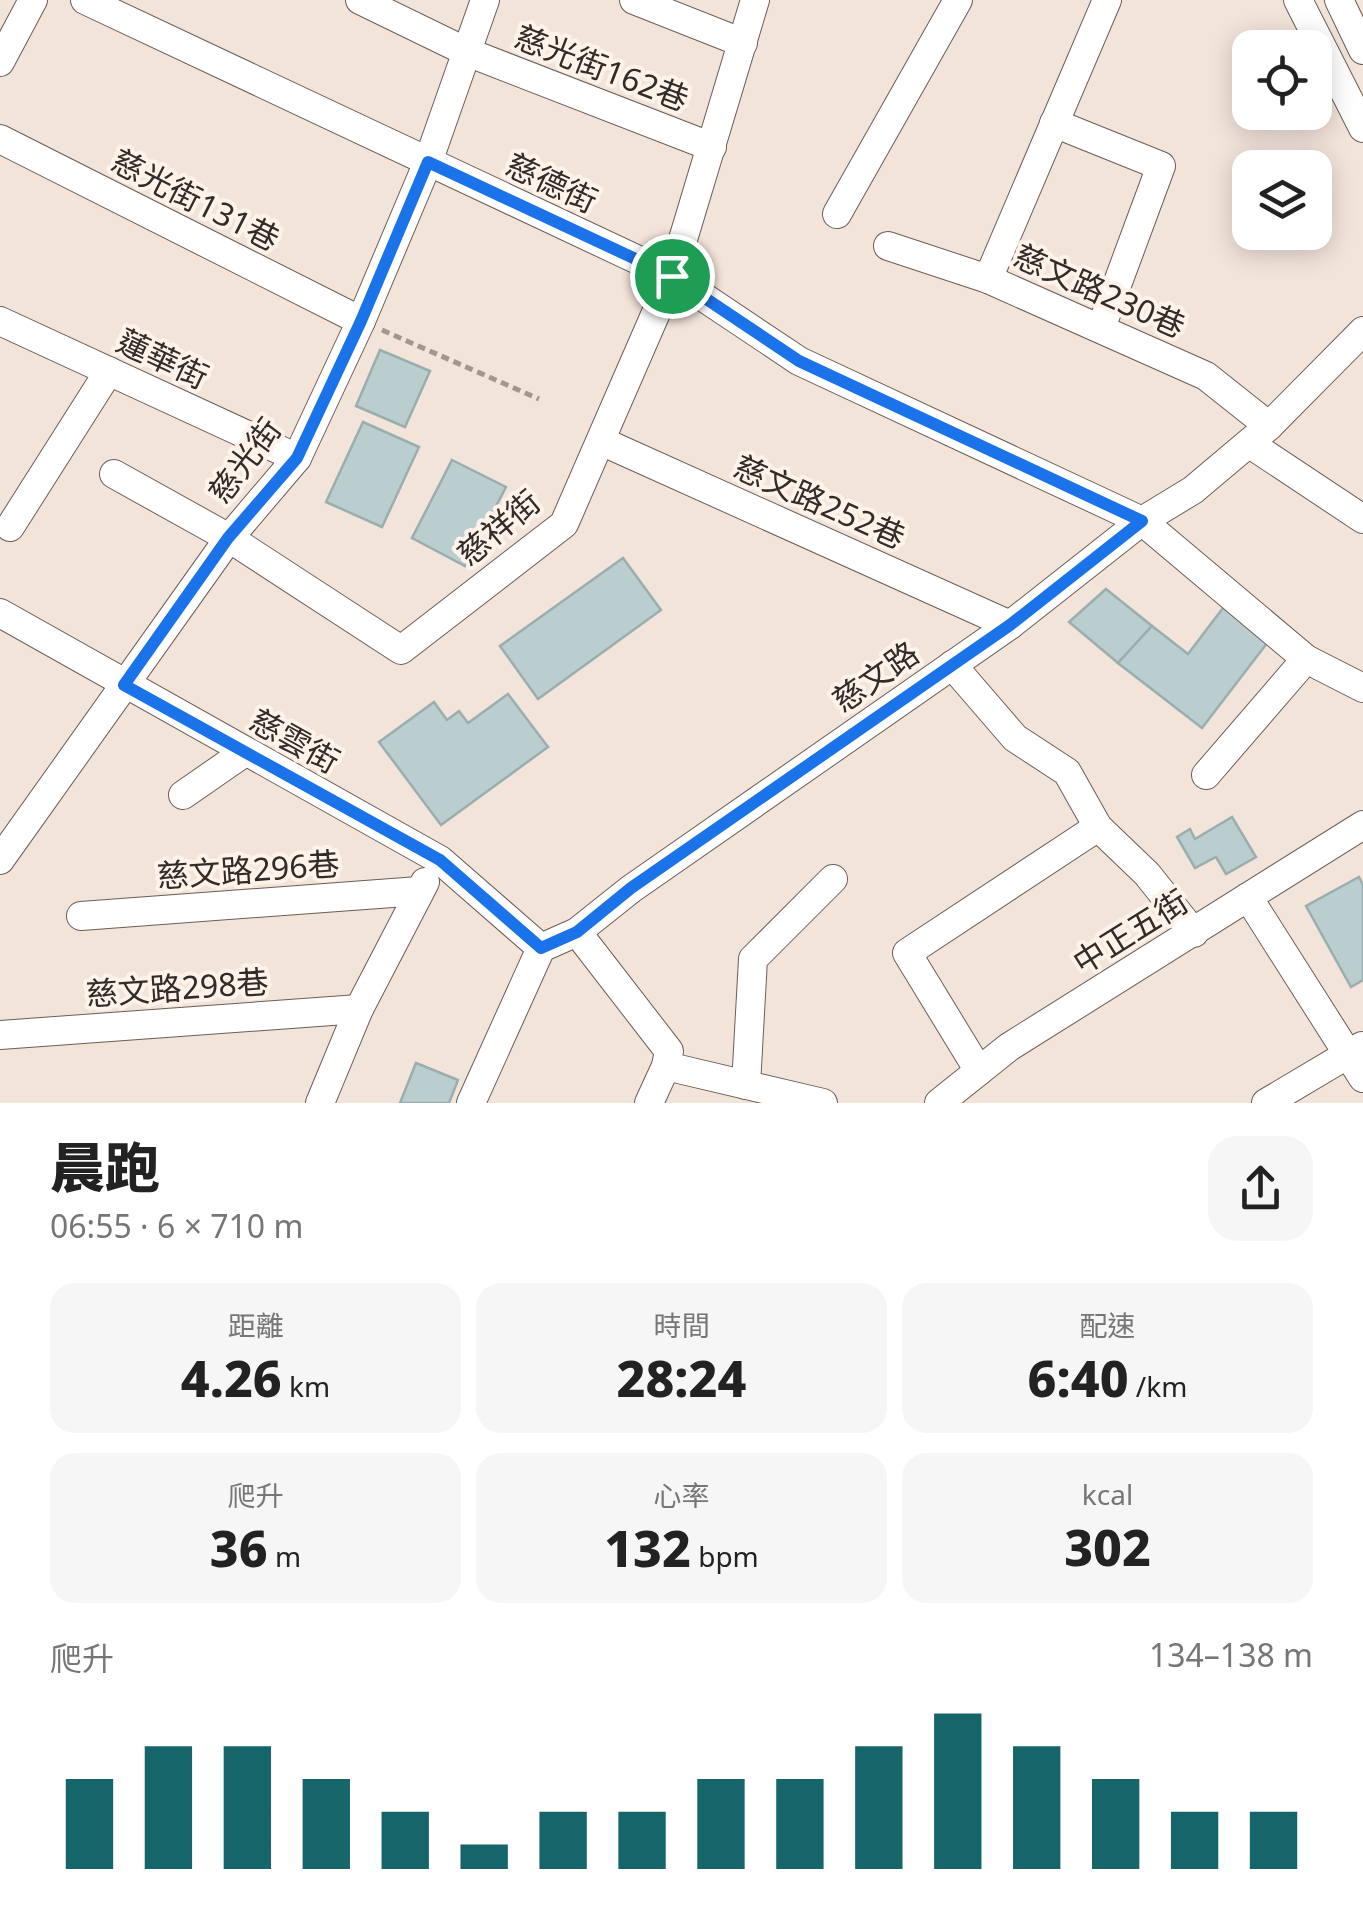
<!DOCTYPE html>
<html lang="zh-TW">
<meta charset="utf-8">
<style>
body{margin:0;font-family:"Noto Sans","Noto Sans TC",sans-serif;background:#f6f6f6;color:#222;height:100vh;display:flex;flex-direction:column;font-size:38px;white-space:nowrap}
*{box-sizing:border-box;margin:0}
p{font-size:32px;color:#767676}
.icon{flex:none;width:55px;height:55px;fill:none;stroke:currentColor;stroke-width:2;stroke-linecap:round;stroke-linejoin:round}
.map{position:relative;height:1103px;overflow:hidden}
.details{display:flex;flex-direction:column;background:#fff;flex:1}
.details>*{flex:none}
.tools{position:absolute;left:1232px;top:30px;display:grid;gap:20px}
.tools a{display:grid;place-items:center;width:100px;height:100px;border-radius:20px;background:#fff;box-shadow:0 5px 25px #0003;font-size:50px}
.pin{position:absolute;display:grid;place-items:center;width:85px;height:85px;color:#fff;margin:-42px;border:5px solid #fff;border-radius:50%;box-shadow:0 2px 10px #0007}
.round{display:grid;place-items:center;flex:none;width:105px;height:105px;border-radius:30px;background:#f6f6f6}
.summary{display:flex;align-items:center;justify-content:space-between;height:170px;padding:0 50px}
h1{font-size:55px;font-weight:800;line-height:75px}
.figures{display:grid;grid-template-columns:repeat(3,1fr);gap:15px;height:170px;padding:10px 50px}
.figures div{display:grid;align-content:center;border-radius:25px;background:#f6f6f6;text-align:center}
.figures b{font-size:50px;font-weight:800}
.figures small{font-size:28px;font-weight:400}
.figures p{font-size:28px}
.chart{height:280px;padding:20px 50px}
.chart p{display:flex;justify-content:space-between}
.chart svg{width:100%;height:180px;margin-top:10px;stroke:#16656a;stroke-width:6}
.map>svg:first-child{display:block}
.building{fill:#baced0;stroke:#9aaeaf;stroke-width:2.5}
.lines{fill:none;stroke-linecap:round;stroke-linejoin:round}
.minor-casing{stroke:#6b5e55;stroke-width:30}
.path{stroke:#a2978f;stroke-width:5;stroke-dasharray:8 5;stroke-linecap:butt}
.minor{stroke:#fff;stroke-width:28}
.route-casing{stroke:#fff;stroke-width:20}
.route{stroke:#1a73e8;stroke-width:12}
.labels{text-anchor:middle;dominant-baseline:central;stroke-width:8;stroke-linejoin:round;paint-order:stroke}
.street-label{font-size:32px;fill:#322c28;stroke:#fef2e9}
</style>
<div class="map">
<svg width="1363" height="1103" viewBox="0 0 1363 1103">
<rect width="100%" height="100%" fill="#f3e4da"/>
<g class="building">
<polygon points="380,350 430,371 405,427 356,406"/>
<polygon points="363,422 419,447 382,527 326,502"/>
<polygon points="452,460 506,487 465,566 412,538"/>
<polygon points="623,558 661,610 538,699 500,646"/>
<polygon points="1106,589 1152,626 1118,663 1069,622"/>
<polygon points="1226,604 1271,638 1202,728 1118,663 1152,626 1188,654"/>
<polygon points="508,694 548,747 441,825 379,742 434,702 447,720 459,711 468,723"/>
<polygon points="1232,817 1256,857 1226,874 1216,857 1195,868 1177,837 1190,829 1195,839"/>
<polygon points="1359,877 1363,885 1363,980 1351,987 1306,906"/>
<polygon points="416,1063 458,1080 449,1103 400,1103"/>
</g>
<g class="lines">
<g class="minor-casing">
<g id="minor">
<polyline points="85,0 672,276 799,361 1142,521 1306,659 1363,688"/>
<polyline points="360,0 467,52 712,147"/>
<polyline points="634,0 743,43"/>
<polyline points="1298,0 1363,128"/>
<polyline points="1339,0 1363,50"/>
<polyline points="0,62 33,0"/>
<polyline points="1054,123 1161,166 1101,328"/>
<polyline points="0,139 361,321"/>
<polyline points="837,214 958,0"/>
<polyline points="888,246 988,279 1206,376 1269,426"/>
<polyline points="988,279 1107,0"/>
<polyline points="0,321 297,458"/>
<polyline points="601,441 1010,625"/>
<polyline points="1250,444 1363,519"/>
<polyline points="114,474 229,538 401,650 564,524 672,276 755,0"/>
<polyline points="10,527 109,371"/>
<polyline points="0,613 440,860 541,948"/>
<polyline points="952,665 1015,738 1067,772 1098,827 1147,874 1194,933"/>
<polyline points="1206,775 1306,659"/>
<polyline points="183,795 245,752"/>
<polyline points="0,860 229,538 297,458 361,321 428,162 485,0"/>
<polyline points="1248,897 1363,1078"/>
<polyline points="81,916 419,891"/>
<polyline points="577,932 669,1051 666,1066"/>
<polyline points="0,1035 359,1009"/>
<polyline points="979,1071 907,953 1098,827"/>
<polyline points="746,1085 753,959 833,879"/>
<polyline points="320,1103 359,1009 425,882"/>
<polyline points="471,1103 541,948 577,932 631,889 1010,625 1142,521 1193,490 1269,426 1363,331"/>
<polyline points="649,1103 666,1066 823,1103"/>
<polyline points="939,1103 1009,1047 1363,825"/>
<polyline points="1266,1103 1362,1046"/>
</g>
</g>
<polyline class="path" points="382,330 539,399"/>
<use href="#minor" class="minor"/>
</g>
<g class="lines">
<g class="route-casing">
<polygon id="route" points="428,162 672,276 799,361 1142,521 1010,625 631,888 577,932 541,948 440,860 124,685 228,538 297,458 361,321"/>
</g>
<use href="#route" class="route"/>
</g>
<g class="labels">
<g class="street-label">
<text transform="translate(602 67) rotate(21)">慈光街162巷</text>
<text transform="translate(552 182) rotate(25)">慈德街</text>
<text transform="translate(196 199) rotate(27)">慈光街131巷</text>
<text transform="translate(1100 290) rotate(24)">慈文路230巷</text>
<text transform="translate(163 358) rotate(25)">蓮華街</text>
<text transform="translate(244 460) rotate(-53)">慈光街</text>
<text transform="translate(820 501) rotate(24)">慈文路252巷</text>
<text transform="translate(498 527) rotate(-40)">慈祥街</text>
<text transform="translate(875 676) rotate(-35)">慈文路</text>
<text transform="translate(295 740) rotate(29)">慈雲街</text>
<text transform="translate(248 869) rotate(-4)">慈文路296巷</text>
<text transform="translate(1130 931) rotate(-32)">中正五街</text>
<text transform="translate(177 987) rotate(-4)">慈文路298巷</text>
</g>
</g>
</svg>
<div class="tools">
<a><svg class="icon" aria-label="locate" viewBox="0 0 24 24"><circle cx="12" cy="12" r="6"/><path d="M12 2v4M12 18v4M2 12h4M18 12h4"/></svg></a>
<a><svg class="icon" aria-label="layers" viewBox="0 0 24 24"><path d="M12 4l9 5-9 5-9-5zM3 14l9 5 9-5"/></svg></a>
</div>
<div class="pin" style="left:672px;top:276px;background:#1e9e55"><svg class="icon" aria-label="arrive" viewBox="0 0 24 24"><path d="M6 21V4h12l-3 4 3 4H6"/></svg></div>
</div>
<section class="details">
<div class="summary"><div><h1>晨跑</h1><p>06:55 · 6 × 710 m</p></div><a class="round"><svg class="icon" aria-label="share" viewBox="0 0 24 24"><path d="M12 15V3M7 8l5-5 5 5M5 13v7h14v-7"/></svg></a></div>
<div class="figures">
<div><p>距離</p><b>4.26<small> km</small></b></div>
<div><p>時間</p><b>28:24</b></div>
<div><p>配速</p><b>6:40<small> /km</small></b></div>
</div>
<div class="figures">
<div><p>爬升</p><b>36<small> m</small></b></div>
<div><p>心率</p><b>132<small> bpm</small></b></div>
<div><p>kcal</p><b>302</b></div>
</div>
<div class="chart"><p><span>爬升</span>134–138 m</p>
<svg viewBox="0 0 160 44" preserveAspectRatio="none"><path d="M5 44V22M15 44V14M25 44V14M35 44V22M45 44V30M55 44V38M65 44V30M75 44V30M85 44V22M95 44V22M105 44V14M115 44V6M125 44V14M135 44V22M145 44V30M155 44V30"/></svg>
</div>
</section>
